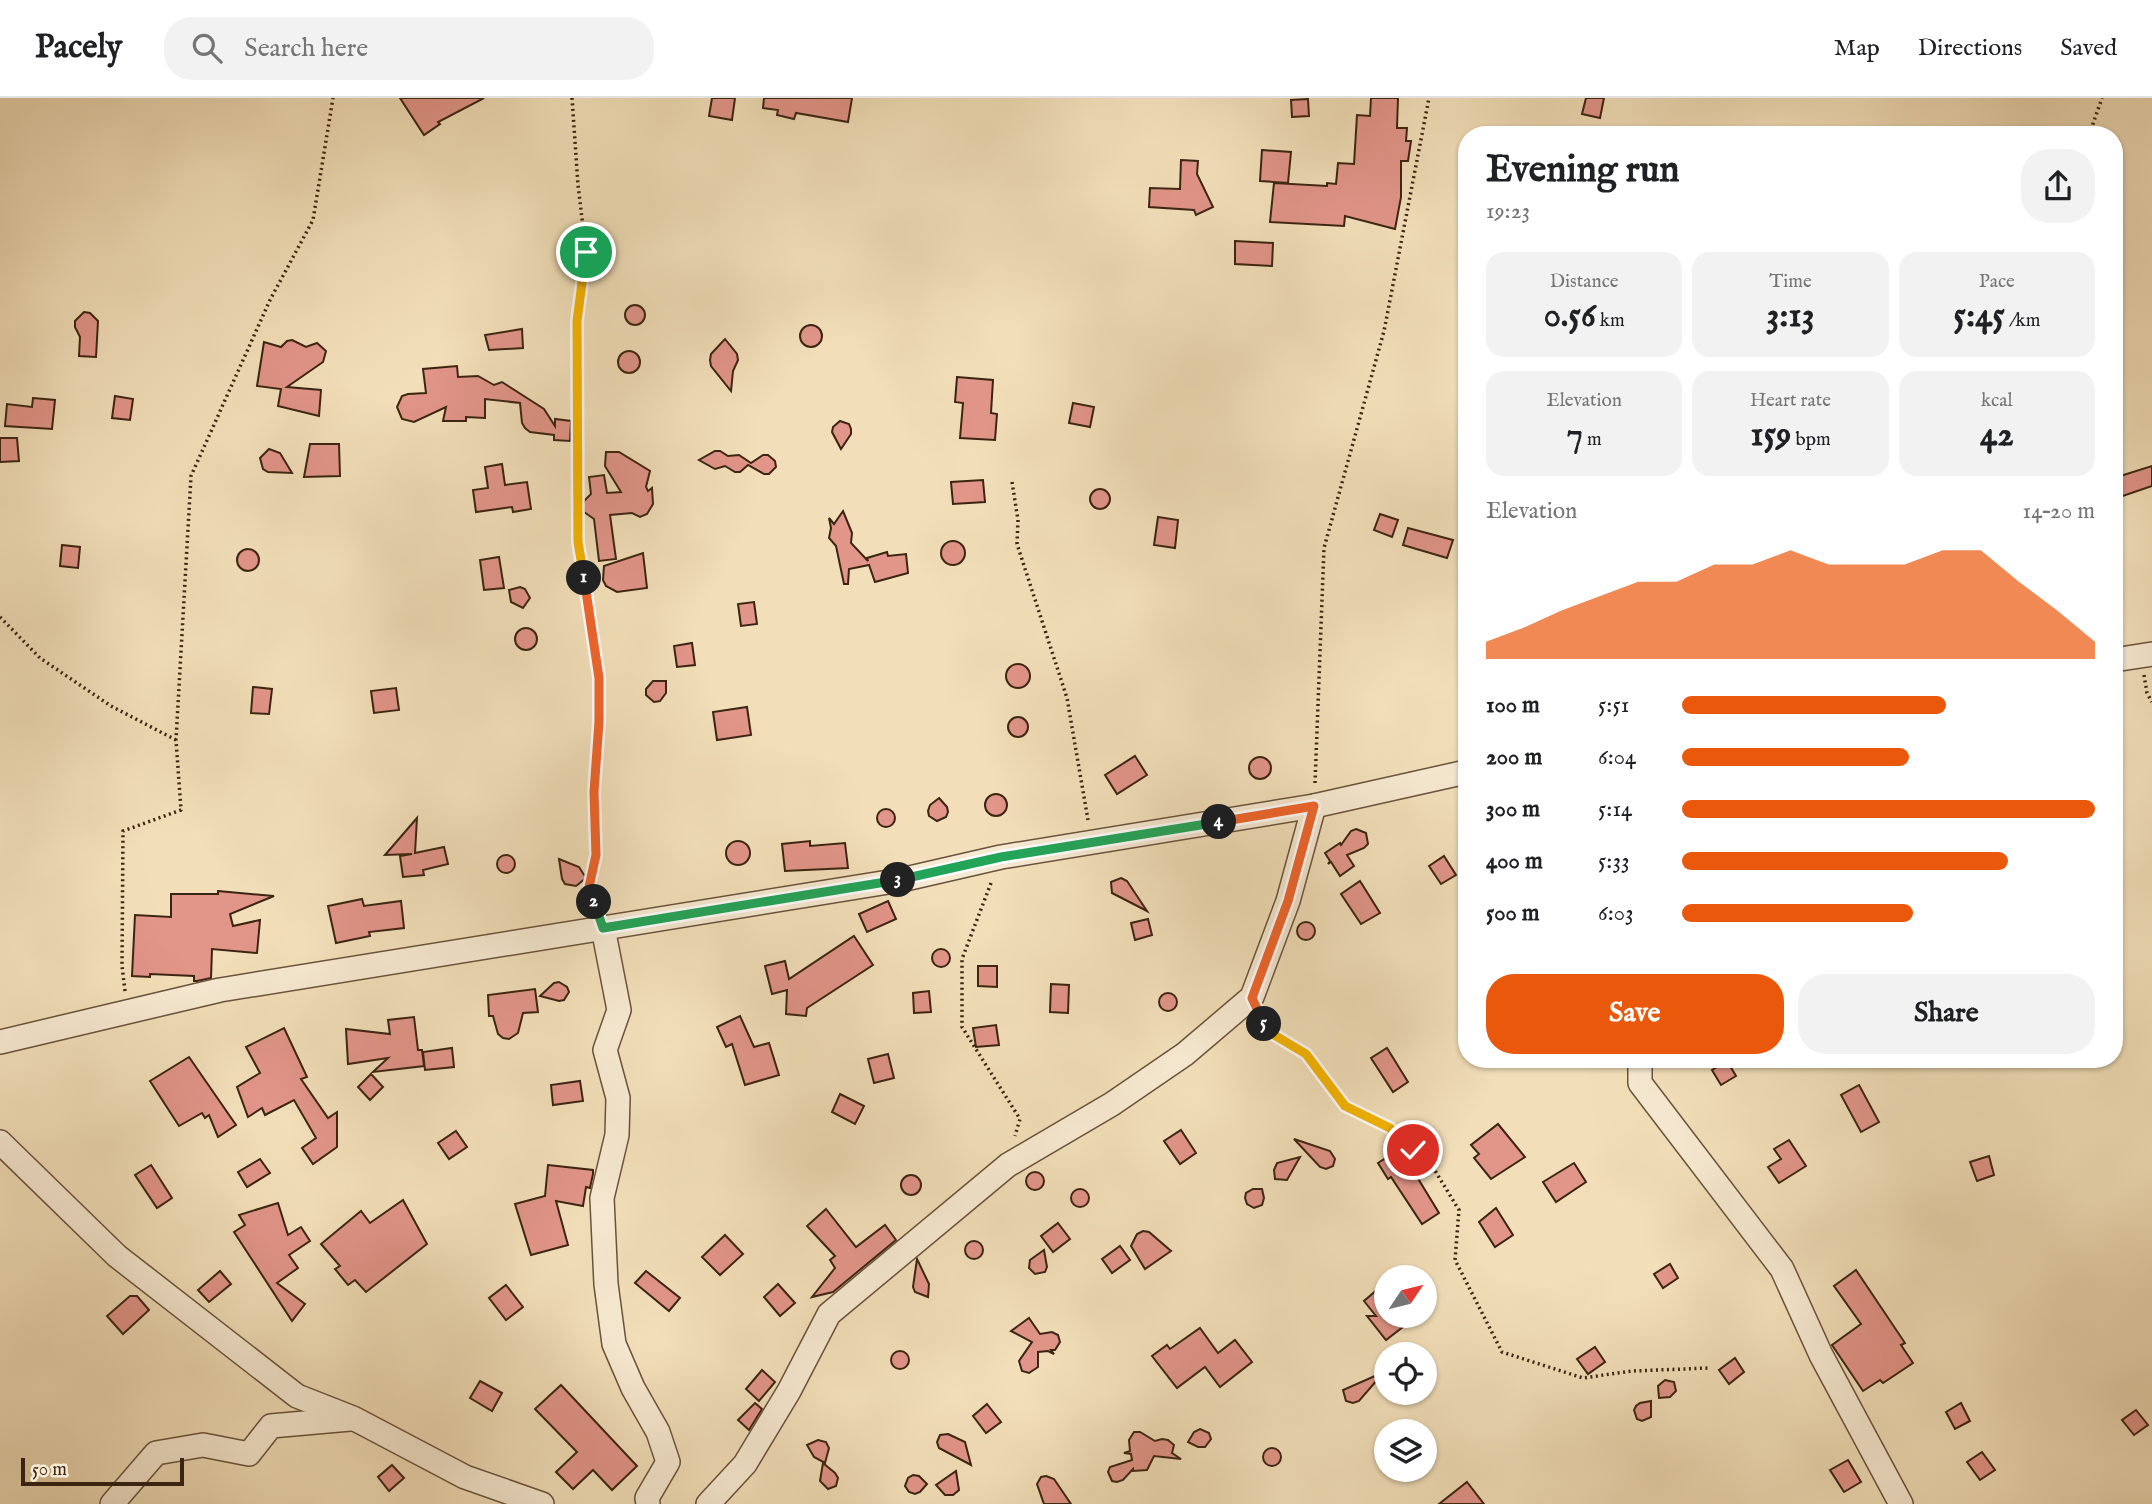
<!DOCTYPE html>
<meta charset="utf-8">
<style>
body{margin:0;font-family:"IM FELL English",serif;background:#f2f2f2;color:#202124;height:100vh;display:flex;flex-direction:column;font-size:26px;white-space:nowrap}
*{box-sizing:border-box;margin:0}
p{font-size:23px;color:#757577}
.icon{flex:none;width:38px;height:38px;fill:none;stroke:currentColor;stroke-width:2;stroke-linecap:round;stroke-linejoin:round}
.map{position:relative;flex:1;overflow:hidden}
.sheet{position:absolute;left:1458px;top:28px;width:665px;height:942px;display:flex;flex-direction:column;background:#fff;border-radius:28px;box-shadow:0 2px 5px #0004}
.sheet>*{flex:none}
.needle{width:46px;rotate:55deg}
.fabs{position:absolute;left:1374px;top:1167px;display:grid;gap:14px}
.fabs a{display:grid;place-items:center;width:63px;height:63px;border-radius:50%;background:#fff;box-shadow:0 2px 5px #0004;font-size:35px}
.scale{position:absolute;left:21px;bottom:18px;width:163px;box-sizing:border-box;padding-left:7px;border:4px solid #3c2412;border-top:0;font-size:19px;line-height:24px;white-space:nowrap;color:#3c2412;-webkit-text-stroke:5px #f7ead2;paint-order:stroke}
.pin{position:absolute;display:grid;place-items:center;width:60px;height:60px;color:#fff;margin:-30px;border:4px solid #fff;border-radius:50%;box-shadow:0 2px 7px #0007}
.km{position:absolute;width:35px;height:35px;margin:-18px;border-radius:50%;background:#222;color:#fff;font-size:19px;line-height:35px;text-align:center}
.round{display:grid;place-items:center;flex:none;width:74px;height:74px;border-radius:28px;background:#f2f2f2}
.head{display:flex;align-items:center;justify-content:space-between;height:119px;padding:0 28px}
h1{font-size:38px;font-weight:800;line-height:52px}
.stats{display:grid;grid-template-columns:repeat(3,1fr);gap:10px;height:119px;padding:7px 28px}
.stats div{display:grid;align-content:center;border-radius:18px;background:#f2f2f2;text-align:center}
.stats b{font-size:35px;font-weight:800}
.stats small{font-size:19px;font-weight:400}
.stats p{font-size:19px}
.chart{height:196px;padding:14px 28px}
.chart p{display:flex;justify-content:space-between}
.chart svg{width:100%;height:126px;margin-top:7px;fill:#ea580c;opacity:.7}
.action{display:flex;gap:14px;margin-top:auto;padding:14px 28px}
.action a{flex:1;height:80px;border-radius:28px;background:#ea580c;color:#fff;font-size:28px;font-weight:800;line-height:80px;text-align:center}
.action a+a{background:#f2f2f2;color:#202124}
ul{padding:0 28px;list-style:none;font-size:23px}
li{display:grid;grid-template-columns:112px 84px 1fr;align-items:center;height:52px}
li i{height:18px;border-radius:9px;background:#ea580c}
header{display:flex;align-items:center;gap:42px;box-sizing:border-box;height:98px;padding:0 35px;background:#fff;border-bottom:2px solid #e0e0e0}
header strong{font-size:33px}
nav{display:flex;gap:38px;margin-inline-start:auto;font-size:24px}
.search{width:490px;height:63px;background:#f2f2f2;display:flex;align-items:center;gap:18px;box-sizing:border-box;padding:0 24px;border-radius:28px;color:#757577;font-size:26px}
.map>svg:first-child{display:block}
.building{fill:#e29589;stroke:#3c2412;stroke-width:2}
.lines{fill:none;stroke-linecap:round;stroke-linejoin:round}
.minor-casing{stroke:#6a533c;stroke-width:26}
.path{stroke:#3c2412;stroke-width:3.5;stroke-dasharray:2 3.5;stroke-linecap:butt}
.minor{stroke:#f7ead2;stroke-width:23}
.split-1-casing{stroke:#fff;stroke-width:14}
.split-2-casing{stroke:#fff;stroke-width:14}
.split-3-casing{stroke:#fff;stroke-width:14}
.split-4-casing{stroke:#fff;stroke-width:14}
.split-5-casing{stroke:#fff;stroke-width:14}
.split-6-casing{stroke:#fff;stroke-width:14}
.split-1{stroke:#f5b400;stroke-width:9}
.split-2{stroke:#f0652b;stroke-width:9}
.split-3{stroke:#22a559;stroke-width:9}
.split-4{stroke:#22a559;stroke-width:9}
.split-5{stroke:#f0652b;stroke-width:9}
.split-6{stroke:#f5b400;stroke-width:9}
</style>
<header>
<strong>Pacely</strong>
<div class="search"><svg class="icon" aria-label="search" viewBox="0 0 24 24"><circle cx="10" cy="10" r="6"/><path d="M15 15l6 6"/></svg>Search here</div>
<nav><a>Map</a><a>Directions</a><a>Saved</a></nav>
</header>
<div class="map">
<svg width="2152" height="1406" viewBox="0 0 2152 1406">
<rect width="100%" height="100%" fill="#f2dfb9"/>
<filter id="stains"><feTurbulence type="fractalNoise" baseFrequency=".00286" numOctaves="4"/><feColorMatrix values="0 0 0 0 .2 0 0 0 0 .09 0 0 0 0 .02 0 0 0 .5 -.17"/></filter>
<radialGradient id="worn" r=".72"><stop offset=".6" stop-color="#630" stop-opacity="0"/><stop offset="1" stop-color="#630" stop-opacity=".3"/></radialGradient>
<g class="building">
<polygon points="400,0 484,0 438,24 440,26 424,37"/>
<polygon points="712,0 735,0 732,22 709,18"/>
<polygon points="764,0 852,0 848,24 796,15 794,21 777,17 778,12 763,10"/>
<polygon points="1371,0 1398,0 1397,30 1407,30 1406,43 1411,43 1408,63 1401,63 1401,99 1395,131 1345,118 1344,128 1270,124 1274,85 1327,88 1327,85 1336,86 1338,65 1354,66 1357,17 1370,18"/>
<polygon points="1586,0 1604,0 1600,20 1582,16"/>
<polygon points="1308,1 1309,18 1292,19 1291,2"/>
<polygon points="1262,52 1291,54 1288,85 1260,83"/>
<polygon points="1181,62 1198,63 1197,76 1213,109 1196,117 1194,112 1149,109 1150,90 1180,91"/>
<polygon points="1235,143 1273,145 1272,168 1235,166"/>
<circle cx="635" cy="217" r="10"/>
<polygon points="84,214 90,215 98,223 96,259 79,258 80,239 75,229 75,223"/>
<circle cx="811" cy="238" r="11"/>
<polygon points="522,231 523,250 489,252 485,237"/>
<polygon points="725,241 737,256 738,262 733,273 731,293 711,268 710,262 711,256"/>
<polygon points="292,242 306,249 317,245 326,253 323,264 287,289 321,292 319,318 278,308 281,291 257,288 264,244 281,249 287,243"/>
<circle cx="629" cy="264" r="11"/>
<polygon points="457,268 458,279 478,278 494,287 502,284 544,311 555,328 555,321 571,323 570,343 554,342 554,337 530,334 525,330 522,325 520,305 485,301 485,320 466,319 466,323 443,323 446,309 414,324 402,321 397,309 402,298 408,296 426,295 423,271"/>
<polygon points="957,279 993,282 991,315 997,316 995,342 960,340 963,305 955,304"/>
<polygon points="115,298 133,301 130,322 112,320"/>
<polygon points="33,300 55,302 52,331 5,328 7,306 32,309"/>
<polygon points="1073,305 1094,309 1090,329 1069,325"/>
<polygon points="840,323 849,326 851,331 851,336 841,351 832,334 833,329"/>
<polygon points="0,340 17,340 19,363 0,364"/>
<polygon points="310,346 339,346 340,378 304,379"/>
<polygon points="269,351 280,355 292,375 268,374 263,371 260,360"/>
<polygon points="715,353 720,353 728,358 739,357 751,365 763,357 768,357 775,363 776,369 769,376 764,376 748,367 740,374 735,374 725,368 715,371 699,362"/>
<polygon points="606,354 619,354 650,373 646,389 648,393 652,390 653,406 647,416 640,419 632,415 610,417 616,461 599,463 594,421 584,414 583,408 584,403 591,396 589,379 604,377 607,395 621,394 605,368"/>
<polygon points="502,366 505,387 527,384 531,411 513,414 512,409 476,414 473,392 488,390 485,369"/>
<polygon points="2152,368 2152,388 2117,400 2114,380"/>
<polygon points="983,382 985,404 953,406 951,384"/>
<circle cx="1100" cy="401" r="10"/>
<polygon points="843,413 852,435 851,445 868,463 867,460 887,454 888,458 906,456 908,475 875,484 869,467 849,471 848,486 844,486 836,448 829,440 831,430 829,420 834,426"/>
<polygon points="1380,416 1398,422 1392,439 1374,432"/>
<polygon points="1158,419 1178,422 1175,450 1154,447"/>
<polygon points="1408,430 1453,442 1447,460 1403,447"/>
<circle cx="953" cy="455" r="12"/>
<polygon points="62,447 80,449 78,470 60,468"/>
<circle cx="248" cy="462" r="11"/>
<polygon points="643,455 647,490 617,494 606,488 603,482 604,468"/>
<polygon points="499,459 504,490 484,492 480,462"/>
<polygon points="520,489 525,491 530,500 523,510 511,504 509,492"/>
<polygon points="754,504 757,526 741,528 738,506"/>
<circle cx="526" cy="541" r="11"/>
<polygon points="692,545 695,567 677,569 674,548"/>
<circle cx="1018" cy="578" r="12"/>
<polygon points="653,583 666,583 666,595 660,603 654,604 646,597 646,591"/>
<polygon points="253,589 272,591 269,616 251,615"/>
<polygon points="396,590 399,612 374,615 371,593"/>
<polygon points="747,609 751,637 717,642 713,614"/>
<circle cx="1018" cy="629" r="10"/>
<polygon points="1135,658 1147,677 1117,696 1105,677"/>
<circle cx="1260" cy="670" r="11"/>
<circle cx="996" cy="707" r="11"/>
<polygon points="939,700 947,709 948,714 946,719 937,723 929,718 928,713 930,707"/>
<circle cx="886" cy="720" r="9"/>
<polygon points="417,720 415,755 444,749 448,766 423,772 424,777 403,779 400,758 412,756 385,757"/>
<polygon points="1356,731 1366,735 1368,746 1364,750 1347,757 1354,768 1340,778 1331,764 1328,766 1330,763 1325,755 1340,745 1341,747 1351,733"/>
<circle cx="738" cy="755" r="12"/>
<polygon points="810,743 810,748 845,745 848,770 785,773 782,746"/>
<circle cx="506" cy="766" r="9"/>
<polygon points="1444,758 1456,777 1441,786 1429,768"/>
<polygon points="559,761 579,769 586,780 576,788 565,786 562,781"/>
<polygon points="1121,780 1127,783 1147,813 1112,795 1111,784"/>
<polygon points="1360,783 1380,815 1361,826 1341,796"/>
<polygon points="218,793 274,798 230,816 233,828 260,822 257,855 212,851 211,880 197,883 194,883 194,878 150,876 150,879 132,878 135,817 171,819 171,796 218,796"/>
<polygon points="362,801 364,808 401,803 404,830 369,834 370,838 336,845 328,808"/>
<polygon points="888,803 896,821 867,834 859,816"/>
<polygon points="1148,821 1152,837 1135,842 1131,825"/>
<circle cx="1306" cy="833" r="9"/>
<polygon points="854,838 873,867 807,910 806,918 786,916 787,892 772,896 765,868 785,863 789,881"/>
<circle cx="941" cy="860" r="9"/>
<polygon points="978,868 997,868 997,889 978,888"/>
<polygon points="559,884 567,889 569,894 564,902 559,903 540,898 554,885"/>
<polygon points="1051,886 1069,887 1068,915 1050,914"/>
<polygon points="535,891 538,914 523,915 518,935 509,941 503,940 498,936 493,918 489,918 488,897"/>
<polygon points="929,893 931,914 914,915 913,895"/>
<circle cx="1168" cy="904" r="9"/>
<polygon points="740,918 754,949 769,945 779,977 745,987 732,946 726,949 717,929"/>
<polygon points="414,919 418,952 422,952 424,968 373,974 388,960 348,966 346,931 390,936 388,922"/>
<polygon points="996,927 999,947 976,949 973,930"/>
<polygon points="284,930 307,979 301,981 328,1020 337,1014 337,1049 313,1066 302,1050 316,1040 294,1002 265,1017 262,1010 248,1019 237,989 260,975 246,949"/>
<polygon points="452,950 454,969 425,972 423,954"/>
<polygon points="1387,950 1408,984 1393,994 1371,960"/>
<polygon points="888,956 894,980 874,985 868,961"/>
<polygon points="189,959 236,1027 218,1039 209,1017 205,1020 202,1015 179,1028 150,983"/>
<polygon points="1727,963 1736,978 1721,987 1712,972"/>
<polygon points="371,976 383,989 370,1002 358,989"/>
<polygon points="580,983 583,1003 553,1007 551,987"/>
<polygon points="1859,987 1879,1024 1861,1034 1841,997"/>
<polygon points="840,996 864,1008 855,1026 832,1014"/>
<polygon points="1498,1026 1525,1059 1491,1081 1474,1060 1479,1056 1471,1047"/>
<polygon points="1181,1032 1196,1055 1180,1066 1164,1043"/>
<polygon points="456,1033 467,1049 449,1061 438,1045"/>
<polygon points="1294,1041 1330,1053 1335,1061 1333,1068 1326,1071 1320,1069"/>
<polygon points="1789,1042 1806,1068 1779,1085 1768,1069 1781,1061 1774,1051"/>
<polygon points="1400,1051 1439,1115 1422,1126 1391,1079 1388,1081 1378,1065"/>
<polygon points="1989,1058 1994,1077 1977,1083 1970,1064"/>
<polygon points="1300,1059 1287,1082 1275,1081 1274,1072 1277,1065"/>
<polygon points="260,1061 270,1075 247,1089 238,1074"/>
<polygon points="1574,1065 1586,1084 1556,1104 1543,1084"/>
<polygon points="151,1067 172,1100 157,1110 135,1077"/>
<polygon points="548,1067 593,1072 593,1076 590,1090 586,1089 583,1108 556,1103 568,1147 531,1157 515,1106 545,1098"/>
<circle cx="1035" cy="1083" r="9"/>
<circle cx="911" cy="1087" r="10"/>
<circle cx="1080" cy="1100" r="9"/>
<polygon points="1253,1091 1262,1091 1264,1100 1262,1107 1254,1110 1247,1106 1245,1100 1246,1095"/>
<polygon points="403,1102 427,1146 366,1194 355,1182 348,1187 335,1171 340,1168 321,1146 361,1113 370,1125"/>
<polygon points="278,1105 288,1137 301,1129 310,1143 289,1157 298,1170 277,1185 305,1206 292,1223 234,1134 245,1127 239,1117"/>
<polygon points="1496,1110 1513,1137 1495,1149 1479,1124"/>
<polygon points="826,1111 856,1149 885,1127 896,1142 833,1194 812,1199 835,1170 830,1162 835,1158 807,1128"/>
<polygon points="1058,1125 1070,1141 1053,1154 1041,1138"/>
<polygon points="1143,1133 1149,1134 1171,1153 1145,1171 1131,1148 1137,1136"/>
<polygon points="725,1137 743,1156 720,1177 702,1159"/>
<circle cx="974" cy="1152" r="9"/>
<polygon points="1120,1148 1130,1162 1112,1175 1102,1161"/>
<polygon points="1044,1152 1047,1169 1045,1174 1035,1176 1029,1170 1030,1162"/>
<polygon points="917,1161 929,1186 928,1199 915,1194 913,1189"/>
<polygon points="1670,1166 1678,1180 1663,1190 1654,1176"/>
<polygon points="1856,1172 1905,1245 1901,1247 1913,1265 1883,1285 1880,1282 1863,1293 1832,1247 1861,1226 1834,1188"/>
<polygon points="220,1173 231,1186 209,1204 198,1192"/>
<polygon points="646,1173 680,1200 669,1213 635,1185"/>
<polygon points="778,1186 795,1205 780,1218 764,1199"/>
<polygon points="506,1187 523,1209 506,1222 489,1200"/>
<polygon points="1378,1191 1386,1201 1386,1218 1417,1218 1386,1242 1367,1218 1376,1218 1364,1203"/>
<polygon points="130,1198 137,1198 149,1212 123,1236 107,1218"/>
<polygon points="1029,1220 1040,1236 1052,1234 1058,1237 1060,1244 1055,1252 1051,1252 1054,1256 1048,1253 1038,1254 1038,1269 1029,1275 1022,1273 1019,1263 1032,1244 1011,1233"/>
<polygon points="1200,1230 1218,1255 1235,1242 1252,1264 1220,1289 1205,1269 1177,1290 1152,1258 1167,1247 1170,1251"/>
<polygon points="1595,1249 1605,1264 1588,1276 1577,1261"/>
<circle cx="900" cy="1262" r="9"/>
<polygon points="1735,1260 1744,1274 1729,1286 1719,1272"/>
<polygon points="762,1272 775,1284 759,1303 746,1291"/>
<polygon points="1384,1274 1359,1303 1353,1305 1346,1303 1343,1292"/>
<polygon points="1665,1282 1674,1284 1676,1293 1670,1299 1659,1300 1658,1288"/>
<polygon points="480,1283 502,1295 492,1313 470,1300"/>
<polygon points="561,1287 637,1368 612,1392 593,1372 573,1391 556,1374 577,1354 535,1311"/>
<polygon points="1651,1303 1651,1319 1642,1323 1637,1321 1634,1312 1636,1308 1640,1305"/>
<polygon points="755,1305 762,1311 749,1332 738,1322"/>
<polygon points="1961,1305 1970,1323 1955,1331 1946,1314"/>
<polygon points="987,1306 1001,1324 986,1335 973,1318"/>
<polygon points="2136,1312 2148,1327 2134,1337 2122,1322"/>
<polygon points="1200,1331 1209,1335 1211,1341 1205,1349 1198,1349 1188,1344 1194,1334"/>
<polygon points="1134,1334 1140,1334 1155,1343 1162,1341 1168,1342 1174,1347 1172,1355 1181,1361 1154,1358 1147,1372 1133,1373 1133,1371 1123,1382 1117,1384 1112,1383 1108,1374 1110,1369 1132,1362 1131,1356 1124,1355 1130,1353 1129,1342"/>
<polygon points="948,1336 965,1344 971,1367 939,1350 937,1344 940,1337"/>
<polygon points="818,1342 826,1344 829,1350 825,1365 814,1359 807,1347"/>
<circle cx="1272" cy="1359" r="9"/>
<polygon points="1982,1354 1995,1372 1980,1382 1967,1364"/>
<polygon points="1848,1362 1861,1384 1844,1394 1830,1372"/>
<polygon points="823,1365 835,1375 838,1380 836,1388 828,1391 820,1383"/>
<polygon points="392,1367 404,1380 389,1393 378,1379"/>
<polygon points="956,1373 959,1392 953,1397 945,1397 936,1387"/>
<polygon points="913,1377 919,1378 927,1386 920,1394 915,1396 909,1394 905,1388 908,1380"/>
<polygon points="1046,1378 1054,1381 1071,1406 1044,1406 1037,1386 1041,1379"/>
<polygon points="1467,1384 1484,1406 1439,1406"/>
</g>
<g class="lines">
<g class="minor-casing">
<g id="minor">
<polyline points="2114,562 2152,556"/>
<polyline points="603,830 619,912 605,952 618,1000 617,1037 602,1100 606,1186 614,1246 633,1290 658,1334 668,1364 647,1400 648,1406"/>
<polyline points="0,944 220,892 901,782 1001,759 1314,708 1466,674"/>
<polyline points="1640,961 1640,985 1782,1171 1821,1257 1901,1406"/>
<polyline points="0,1044 117,1158 297,1298 353,1320 465,1379 542,1406"/>
<polyline points="112,1406 156,1355 203,1347 249,1356 271,1328 350,1321"/>
<polyline points="708,1406 745,1366 789,1293 829,1216 1008,1067 1112,1006 1185,956 1252,899 1288,803 1314,708"/>
</g>
</g>
<g class="path">
<polyline points="572,0 578,87 586,154 577,223 578,444 599,580 599,624 594,694 596,757 589,789 595,808"/>
<polyline points="2089,37 2102,0"/>
<polyline points="1012,384 1018,422 1017,446 1067,600 1088,722"/>
<polyline points="0,519 40,560 111,608 176,642"/>
<polyline points="2144,577 2147,595 2152,604"/>
<polyline points="1315,685 1324,450 1384,233 1429,0"/>
<polyline points="991,785 962,861 962,929 1020,1021 1015,1038"/>
<polyline points="125,893 122,868 123,733 181,712 176,642 191,378 270,202 313,122 333,0"/>
<polyline points="1261,921 1266,932 1306,956 1345,1008 1390,1030 1434,1071 1459,1112 1455,1162 1502,1254 1583,1280 1632,1273 1709,1270"/>
</g>
<use href="#minor" class="minor"/>
</g>
<g class="lines">
<g class="split-1-casing">
<polyline id="split-1" points="584,480 578,444 577,223 586,154"/>
</g>
<g class="split-2-casing">
<polyline id="split-2" points="584,480 599,580 599,624 594,694 596,757 589,789 594,804"/>
</g>
<g class="split-3-casing">
<polyline id="split-3" points="594,804 603,830 898,782"/>
</g>
<g class="split-4-casing">
<polyline id="split-4" points="898,782 1001,759 1219,724"/>
</g>
<g class="split-5-casing">
<polyline id="split-5" points="1219,724 1314,708 1288,803 1252,900 1264,926"/>
</g>
<g class="split-6-casing">
<polyline id="split-6" points="1264,926 1266,932 1306,956 1345,1008 1390,1030 1413,1052"/>
</g>
<use href="#split-1" class="split-1"/>
<use href="#split-2" class="split-2"/>
<use href="#split-3" class="split-3"/>
<use href="#split-4" class="split-4"/>
<use href="#split-5" class="split-5"/>
<use href="#split-6" class="split-6"/>
</g>
<rect width="100%" height="100%" filter="url(#stains)"/>
<rect width="100%" height="100%" fill="url(#worn)"/>
</svg>
<div class="fabs">
<a><svg class="needle" viewBox="-14 -14 28 28"><path d="M0-13l5 13h-10z" fill="#e53935"/><path d="M0 13l5-13h-10z" fill="#757577"/></svg></a>
<a><svg class="icon" aria-label="locate" viewBox="0 0 24 24"><circle cx="12" cy="12" r="6"/><path d="M12 2v4M12 18v4M2 12h4M18 12h4"/></svg></a>
<a><svg class="icon" aria-label="layers" viewBox="0 0 24 24"><path d="M12 4l9 5-9 5-9-5zM3 14l9 5 9-5"/></svg></a>
</div>
<div class="scale">50 m</div>
<div class="pin" style="left:586px;top:154px;background:#1e9e55"><svg class="icon" aria-label="arrive" viewBox="0 0 24 24"><path d="M6 21V4h12l-3 4 3 4H6"/></svg></div>
<div class="pin" style="left:1413px;top:1052px;background:#d93025"><svg class="icon" aria-label="check" viewBox="0 0 24 24"><path d="M5 12l5 5 9-10"/></svg></div>
<b class="km" style="left:584px;top:480px">1</b>
<b class="km" style="left:594px;top:804px">2</b>
<b class="km" style="left:898px;top:782px">3</b>
<b class="km" style="left:1219px;top:724px">4</b>
<b class="km" style="left:1264px;top:926px">5</b>
<section class="sheet">
<div class="head"><div><h1>Evening run</h1><p>19:23</p></div><a class="round"><svg class="icon" aria-label="share" viewBox="0 0 24 24"><path d="M12 15V3M7 8l5-5 5 5M5 13v7h14v-7"/></svg></a></div>
<div class="stats">
<div><p>Distance</p><b>0.56<small> km</small></b></div>
<div><p>Time</p><b>3:13</b></div>
<div><p>Pace</p><b>5:45<small> /km</small></b></div>
</div>
<div class="stats">
<div><p>Elevation</p><b>7<small> m</small></b></div>
<div><p>Heart rate</p><b>159<small> bpm</small></b></div>
<div><p>kcal</p><b>42</b></div>
</div>
<div class="chart"><p><span>Elevation</span>14–20 m</p>
<svg viewBox="0 0 160 44" preserveAspectRatio="none"><path d="M0 44V38L10 33L20 27L30 22L40 17L50 17L60 11L70 11L80 6L90 11L100 11L110 11L120 6L130 6L140 17L150 27L160 38V44z"/></svg>
</div>
<ul>
<li><b>100 m</b>5:51<i style="width:64%"></i></li>
<li><b>200 m</b>6:04<i style="width:55%"></i></li>
<li><b>300 m</b>5:14<i style="width:100%"></i></li>
<li><b>400 m</b>5:33<i style="width:79%"></i></li>
<li><b>500 m</b>6:03<i style="width:56%"></i></li>
</ul>
<div class="action"><a>Save</a><a>Share</a></div>
</section>
</div>
